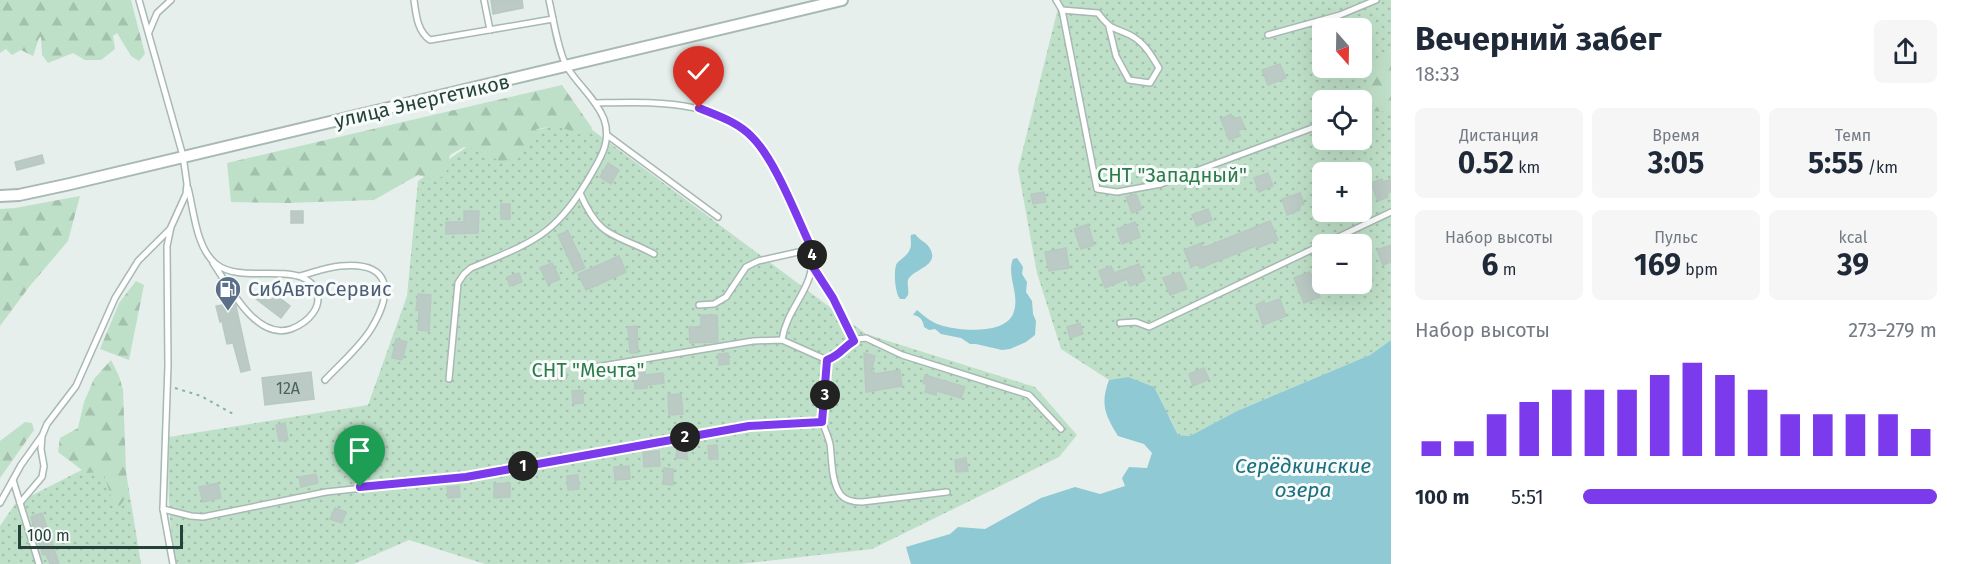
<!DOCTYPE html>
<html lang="ru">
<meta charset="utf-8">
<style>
body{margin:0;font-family:"Fira Sans",sans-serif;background:#f6f6f7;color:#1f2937;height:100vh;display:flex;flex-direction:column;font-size:22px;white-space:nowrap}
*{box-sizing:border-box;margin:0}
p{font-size:20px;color:#747a83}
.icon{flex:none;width:33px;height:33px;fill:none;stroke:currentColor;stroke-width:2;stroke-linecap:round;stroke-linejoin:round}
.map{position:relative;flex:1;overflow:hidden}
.sheet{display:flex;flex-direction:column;background:#fff;width:570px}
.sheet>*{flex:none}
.needle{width:39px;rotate:160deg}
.controls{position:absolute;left:1312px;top:18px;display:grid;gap:12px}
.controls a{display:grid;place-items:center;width:60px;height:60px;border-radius:9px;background:#fff;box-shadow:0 6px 24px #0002;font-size:30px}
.scale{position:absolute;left:18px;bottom:15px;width:165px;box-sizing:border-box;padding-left:6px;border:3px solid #24423a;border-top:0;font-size:16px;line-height:21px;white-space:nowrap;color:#24423a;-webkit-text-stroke:4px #f7fbf9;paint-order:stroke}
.pin{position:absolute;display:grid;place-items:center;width:51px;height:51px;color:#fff;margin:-62px -26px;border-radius:50% 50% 50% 0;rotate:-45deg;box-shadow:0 0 6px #0007}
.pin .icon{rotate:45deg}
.km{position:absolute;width:30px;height:30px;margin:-15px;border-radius:50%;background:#222;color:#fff;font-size:16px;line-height:30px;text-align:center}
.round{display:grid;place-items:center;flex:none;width:63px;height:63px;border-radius:9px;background:#f6f6f7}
.head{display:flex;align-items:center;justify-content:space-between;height:102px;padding:0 24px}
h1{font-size:33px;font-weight:700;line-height:45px}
.figures{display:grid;grid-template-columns:repeat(3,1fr);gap:9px;height:102px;padding:6px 24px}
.figures div{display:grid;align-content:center;border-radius:9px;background:#f6f6f7;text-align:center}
.figures b{font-size:30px;font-weight:700}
.figures small{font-size:16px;font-weight:400}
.figures p{font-size:16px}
.chart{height:168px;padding:12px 24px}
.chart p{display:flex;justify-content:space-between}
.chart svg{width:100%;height:108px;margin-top:6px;stroke:#7c3aed;stroke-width:6}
ul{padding:0 24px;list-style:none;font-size:20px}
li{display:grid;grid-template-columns:96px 72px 1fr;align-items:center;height:45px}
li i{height:15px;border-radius:8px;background:#7c3aed}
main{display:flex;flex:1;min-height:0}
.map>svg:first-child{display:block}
.grass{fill:url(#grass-dots);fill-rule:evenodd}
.forest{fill:url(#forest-firs)}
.water{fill:#8ec9d4}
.building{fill:#bbcac4;stroke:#b8c9c2;stroke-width:1.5}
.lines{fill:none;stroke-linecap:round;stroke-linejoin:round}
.lane-casing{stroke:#a8b8b2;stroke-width:8}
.street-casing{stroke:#a8b8b2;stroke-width:14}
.path{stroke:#86b3a5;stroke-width:2;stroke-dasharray:3 4.5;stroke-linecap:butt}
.lane{stroke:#fff;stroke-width:5}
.street{stroke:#fff;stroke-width:10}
.route-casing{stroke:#fff;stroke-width:12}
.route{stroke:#7c3aed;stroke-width:8}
.labels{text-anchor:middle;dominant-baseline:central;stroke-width:6;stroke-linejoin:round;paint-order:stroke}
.number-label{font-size:16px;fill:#4a645c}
.street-label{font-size:20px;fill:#24423a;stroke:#f7fbf9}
.park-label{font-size:20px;fill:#2d7a4b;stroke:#f7fbf9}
.service-label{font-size:20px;fill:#4e5e75;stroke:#f7fbf9;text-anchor:start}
.water-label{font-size:21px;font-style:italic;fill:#1c6f80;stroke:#f7fbf9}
</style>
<main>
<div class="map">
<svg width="1391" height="564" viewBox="0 0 1391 564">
<defs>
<pattern id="grass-dots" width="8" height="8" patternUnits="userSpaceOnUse" patternTransform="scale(1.5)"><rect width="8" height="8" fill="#bfe0c8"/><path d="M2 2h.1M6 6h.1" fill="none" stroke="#a4c1ad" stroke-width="1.8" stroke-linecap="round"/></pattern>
<pattern id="forest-firs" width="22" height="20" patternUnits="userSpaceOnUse" patternTransform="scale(1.5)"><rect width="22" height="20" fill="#bfe0c8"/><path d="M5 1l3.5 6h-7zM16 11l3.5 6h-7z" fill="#a4c1ad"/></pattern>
</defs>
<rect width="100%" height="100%" fill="#e6efeb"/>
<g class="grass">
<path d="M1060 0H1391V340L1370 355 1237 411 1190 436 1178 435 1170 418 1128 377 1109 380 1061 349 1037 273 1018 169ZM1323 28H1362V68H1323ZM1323 100H1362V140H1323ZM1323 172H1362V212H1323ZM1323 244H1362V284H1323Z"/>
<path d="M579 120 866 334 1035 387 1077 435 1059 457 872 549 740 564H485L409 540 354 564H177C167 522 168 480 169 437L368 405 407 296 418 181 468 146Z"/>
<polygon points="109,456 125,466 141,564 0,564 0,526 15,504"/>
</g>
<g class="forest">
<polygon points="0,0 131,0 145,54 139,61 131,56 117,33 113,36 115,49 101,60 85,60 73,53 48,63 42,55 41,37 39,38 33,56 21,50 12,55 6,49 0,53"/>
<polygon points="1391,45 1391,112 1366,111 1367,100 1363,98 1362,91 1369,81 1366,77 1359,77 1358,72 1369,55 1371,54 1377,62 1382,60"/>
<polygon points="562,85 592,128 587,137 557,126 537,129 518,156 501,162 482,151 464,147 450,155 446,174 436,180 418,175 374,200 287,203 231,202 227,163"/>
<polygon points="80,196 68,241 29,287 0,326 0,209 15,208"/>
<polygon points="136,281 144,285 129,360 100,349 119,303"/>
<polygon points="111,360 119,376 123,390 127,496 119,507 112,499 103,472 86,473 58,452 60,438 78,428 84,402 94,379"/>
<polygon points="25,422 32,423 34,430 0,478 0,441"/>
</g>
<g class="water">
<path d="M915 234C919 240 926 242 929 247 942 266 912 269 908 280 907 284 909 290 908 295L905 299H900C895 294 893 269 897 263 901 259 908 255 910 249 912 245 910 239 911 235Z"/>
<path d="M1017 258 1023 267 1022 274 1027 282 1026 292 1032 301 1033 314 1036 321 1035 335 1026 342 1010 349 1002 350 976 344H970L961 338 941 334 935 329 929 330 924 327C923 320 920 316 913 315L917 310C924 316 931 322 940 325 958 331 1004 335 1013 314 1021 295 1006 276 1013 259Z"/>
<path d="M1391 340V564H911L906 547 950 534 958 527 985 529 1041 498 1075 487 1100 494 1125 486 1122 478 1129 467 1147 468 1152 453 1144 444 1118 436C1105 415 1100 404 1109 380L1128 377 1154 387 1178 435 1190 436 1237 411 1370 355Z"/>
</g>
<g class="building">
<polygon points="491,0 522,0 523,8 493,14"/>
<polygon points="1280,64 1286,78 1268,85 1262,70"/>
<polygon points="1231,114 1233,119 1240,117 1245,128 1238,130 1240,136 1229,140 1221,119"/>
<polygon points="42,155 44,163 17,170 15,162"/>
<polygon points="608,163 619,170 611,184 600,177"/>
<polygon points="1268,173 1273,186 1259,192 1254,178"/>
<polygon points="1382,179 1383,182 1391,179 1391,192 1387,193 1388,197 1378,201 1371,183"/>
<polygon points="1044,192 1046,202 1033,204 1031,194"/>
<polygon points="1300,193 1304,204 1299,206 1300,210 1287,215 1282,199"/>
<polygon points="1136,194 1142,209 1132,213 1126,197"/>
<rect x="501" y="204" width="9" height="15"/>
<polygon points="1208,209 1212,220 1197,226 1192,215"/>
<rect x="291" y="211" width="12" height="12"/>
<polygon points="464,211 479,211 478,233 446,234 446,222 464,222"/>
<polygon points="1270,221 1278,240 1257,248 1256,246 1200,268 1198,264 1191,267 1184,250 1201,243 1202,247 1208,246"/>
<polygon points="1135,222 1140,237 1122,244 1117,229"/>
<polygon points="1088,224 1094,245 1081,249 1074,229"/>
<polygon points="568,231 585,268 575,272 558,235"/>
<polygon points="1391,245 1391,262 1383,265 1377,250"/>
<polygon points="1066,248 1069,268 1049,271 1045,252"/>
<polygon points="1362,254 1373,281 1362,285"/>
<polygon points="619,256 626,272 586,290 578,274"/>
<polygon points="552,263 560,279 548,284 540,268"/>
<polygon points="1139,264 1145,280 1130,286 1127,279 1105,288 1099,271 1111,266 1114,273"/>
<polygon points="1180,272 1187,289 1170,295 1163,278"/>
<polygon points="1310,272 1320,297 1304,303 1294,278"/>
<polygon points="519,273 522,282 510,286 507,277"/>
<polygon points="264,286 290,306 281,318 255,298"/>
<polygon points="418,294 431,295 429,331 418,330 419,310 416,310"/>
<polygon points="1280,299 1286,316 1263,325 1256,305 1264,301 1265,304"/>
<polygon points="234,303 236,306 250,370 241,372 233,343 227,344 222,321 220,322 216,306"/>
<polygon points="701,315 717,315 718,342 690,343 689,327 701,327"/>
<polygon points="1080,323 1083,334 1070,338 1067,327"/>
<polygon points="637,326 638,353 630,353 628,327"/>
<polygon points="396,339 407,342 402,360 392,358"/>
<polygon points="728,353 729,364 719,365 718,354"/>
<polygon points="864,353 875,356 871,372 874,372 874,374 900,370 902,386 866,392"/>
<polygon points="563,361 567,378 553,381 549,365"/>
<polygon points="1204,368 1209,379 1193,386 1189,374"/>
<polygon points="311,372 314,399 265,405 262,378"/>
<polygon points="645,372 645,375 663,373 664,383 647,385 647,388 635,389 634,374"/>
<polygon points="925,375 965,387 961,398 937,391 936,395 925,392 927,385 923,383"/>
<polygon points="583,390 583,403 573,404 572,391"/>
<polygon points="681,394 683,414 669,415 668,395"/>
<polygon points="285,423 288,440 279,441 276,425"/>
<polygon points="354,439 357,456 341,459 338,442"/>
<polygon points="717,445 718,459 709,459 708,446"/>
<polygon points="677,446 687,446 687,459 676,458"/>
<polygon points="659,451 660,466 644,467 643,452"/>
<polygon points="966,458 968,471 956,472 955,460"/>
<polygon points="629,466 630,479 615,480 614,467"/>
<polygon points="664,468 673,469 673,485 663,484"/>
<polygon points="316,474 318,483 301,487 299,477"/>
<polygon points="578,475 579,489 568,490 567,476"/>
<polygon points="218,483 221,498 203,502 199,487"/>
<polygon points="510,483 510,497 494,498 494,484"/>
<polygon points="459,486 460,497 448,498 447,487"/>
<polygon points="335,508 346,512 342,523 330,519"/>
<polygon points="42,513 50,536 59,564 50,564 46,554 43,555 36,534 31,517"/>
</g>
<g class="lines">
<g class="lane-casing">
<g id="lane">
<polyline points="139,0 183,156 187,184 186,194 171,227 167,246 168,365 163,509 173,564"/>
<path d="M414 0C416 14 417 31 430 40L553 19"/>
<polyline points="484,0 490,30"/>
<polyline points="1056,0 1062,10 1097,189 1117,192 1161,184 1323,124"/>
<path d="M1062 10 1098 13C1111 30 1113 27 1130 35 1144 42 1152 56 1159 68L1150 83 1129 80 1116 56 1109 27"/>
<polyline points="149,32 157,13 171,0"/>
<polyline points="1268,35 1340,15 1376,0"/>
<path d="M595 103C653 102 731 97 766 155 784 184 797 218 812 249 817 288 787 305 782 340"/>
<polyline points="607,135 718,217"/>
<path d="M188 188C194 211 196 248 216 264 237 281 278 268 301 277 317 283 323 299 313 313 308 320 299 326 291 329 256 341 229 286 213 263"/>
<path d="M580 193C600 240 615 233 654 254"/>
<polyline points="813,267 833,298 854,341"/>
<path d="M300 276C312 273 327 267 340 266 391 261 394 291 371 329 359 348 340 364 325 380"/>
<polyline points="699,305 714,304 726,297 746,267 758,261 812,249"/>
<polyline points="1120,323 1136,322 1149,327 1391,212"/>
<polyline points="827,360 839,355 848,344 857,339 866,338 902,355 1029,395 1061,429"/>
<path d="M449 379 458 283 464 274 471 268C536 241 557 235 593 171 603 154 611 139 604 119 596 99 578 85 567 67 558 52 553 17 549 0"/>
<path d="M822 422C825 429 828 436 830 444 832 458 831 483 841 495 846 501 855 502 862 502L947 492"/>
<polyline points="13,480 20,503"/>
<polyline points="0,503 21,465 41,437"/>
<polyline points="163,509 191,516 203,517 326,492 466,477 749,427 822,422 827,360 782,340 753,341 596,367"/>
<polyline points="39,564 20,503 42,477 44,466 41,449 42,436 47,424 76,386 115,298 138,261 170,229"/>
</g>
</g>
<g class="street-casing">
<polyline id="street" points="0,196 19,195 70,184 842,0"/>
</g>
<polyline class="path" points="175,388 201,396 235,415"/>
<use href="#lane" class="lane"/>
<use href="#street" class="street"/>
</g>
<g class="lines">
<g class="route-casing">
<path id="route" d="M360 487 466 477 749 426 822 422 827 360C842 354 842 348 854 341L833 298 813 267 812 249C797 218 776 161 752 137 738 122 718 116 699 108"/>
</g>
<use href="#route" class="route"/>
</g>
<defs>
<g id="fuel-pin" transform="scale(1.35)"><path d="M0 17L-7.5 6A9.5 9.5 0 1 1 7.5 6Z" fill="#5c6f8a" stroke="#f7fbf9"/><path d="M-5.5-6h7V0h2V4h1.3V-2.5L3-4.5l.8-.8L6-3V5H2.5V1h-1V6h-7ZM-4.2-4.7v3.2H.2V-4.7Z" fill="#fff"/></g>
</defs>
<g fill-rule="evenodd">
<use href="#fuel-pin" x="228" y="289"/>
</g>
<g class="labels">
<g class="number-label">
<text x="288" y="388">12А</text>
</g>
<g class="street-label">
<text transform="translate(422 101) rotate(-13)">улица Энергетиков</text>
</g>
<g class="park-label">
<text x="1172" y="175">СНТ "Западный"</text>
<text x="588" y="370">СНТ "Мечта"</text>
</g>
<g class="service-label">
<text x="248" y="289">СибАвтоСервис</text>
</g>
<g class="water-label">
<text x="1303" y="466">Серёдкинские<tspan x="1303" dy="24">озера</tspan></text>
</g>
</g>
</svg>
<div class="controls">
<a><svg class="needle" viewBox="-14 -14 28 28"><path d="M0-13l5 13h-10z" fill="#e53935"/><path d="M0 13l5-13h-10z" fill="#747a83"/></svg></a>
<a><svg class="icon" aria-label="locate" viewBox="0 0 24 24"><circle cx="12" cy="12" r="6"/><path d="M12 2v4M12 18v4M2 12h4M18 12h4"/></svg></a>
<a>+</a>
<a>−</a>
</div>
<div class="scale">100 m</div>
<div class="pin" style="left:360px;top:487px;background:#1e9e55"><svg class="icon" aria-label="arrive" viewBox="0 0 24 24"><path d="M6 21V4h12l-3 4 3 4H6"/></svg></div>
<div class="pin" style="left:699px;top:108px;background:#d93025"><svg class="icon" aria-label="check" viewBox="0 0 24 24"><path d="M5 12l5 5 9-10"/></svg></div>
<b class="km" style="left:523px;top:466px">1</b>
<b class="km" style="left:685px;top:437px">2</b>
<b class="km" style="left:825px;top:395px">3</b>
<b class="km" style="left:812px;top:255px">4</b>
</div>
<section class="sheet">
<div class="head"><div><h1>Вечерний забег</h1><p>18:33</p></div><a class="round"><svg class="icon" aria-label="share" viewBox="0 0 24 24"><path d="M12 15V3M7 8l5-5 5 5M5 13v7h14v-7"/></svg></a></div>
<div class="figures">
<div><p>Дистанция</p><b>0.52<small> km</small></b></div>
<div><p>Время</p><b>3:05</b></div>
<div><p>Темп</p><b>5:55<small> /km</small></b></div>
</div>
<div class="figures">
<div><p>Набор высоты</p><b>6<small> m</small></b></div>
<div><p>Пульс</p><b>169<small> bpm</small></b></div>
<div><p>kcal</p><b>39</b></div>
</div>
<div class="chart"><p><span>Набор высоты</span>273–279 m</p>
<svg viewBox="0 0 160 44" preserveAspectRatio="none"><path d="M5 44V38M15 44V38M25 44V27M35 44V22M45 44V17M55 44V17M65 44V17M75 44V11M85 44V6M95 44V11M105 44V17M115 44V27M125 44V27M135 44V27M145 44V27M155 44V33"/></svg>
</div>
<ul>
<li><b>100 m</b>5:51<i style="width:100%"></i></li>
</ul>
</section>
</main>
